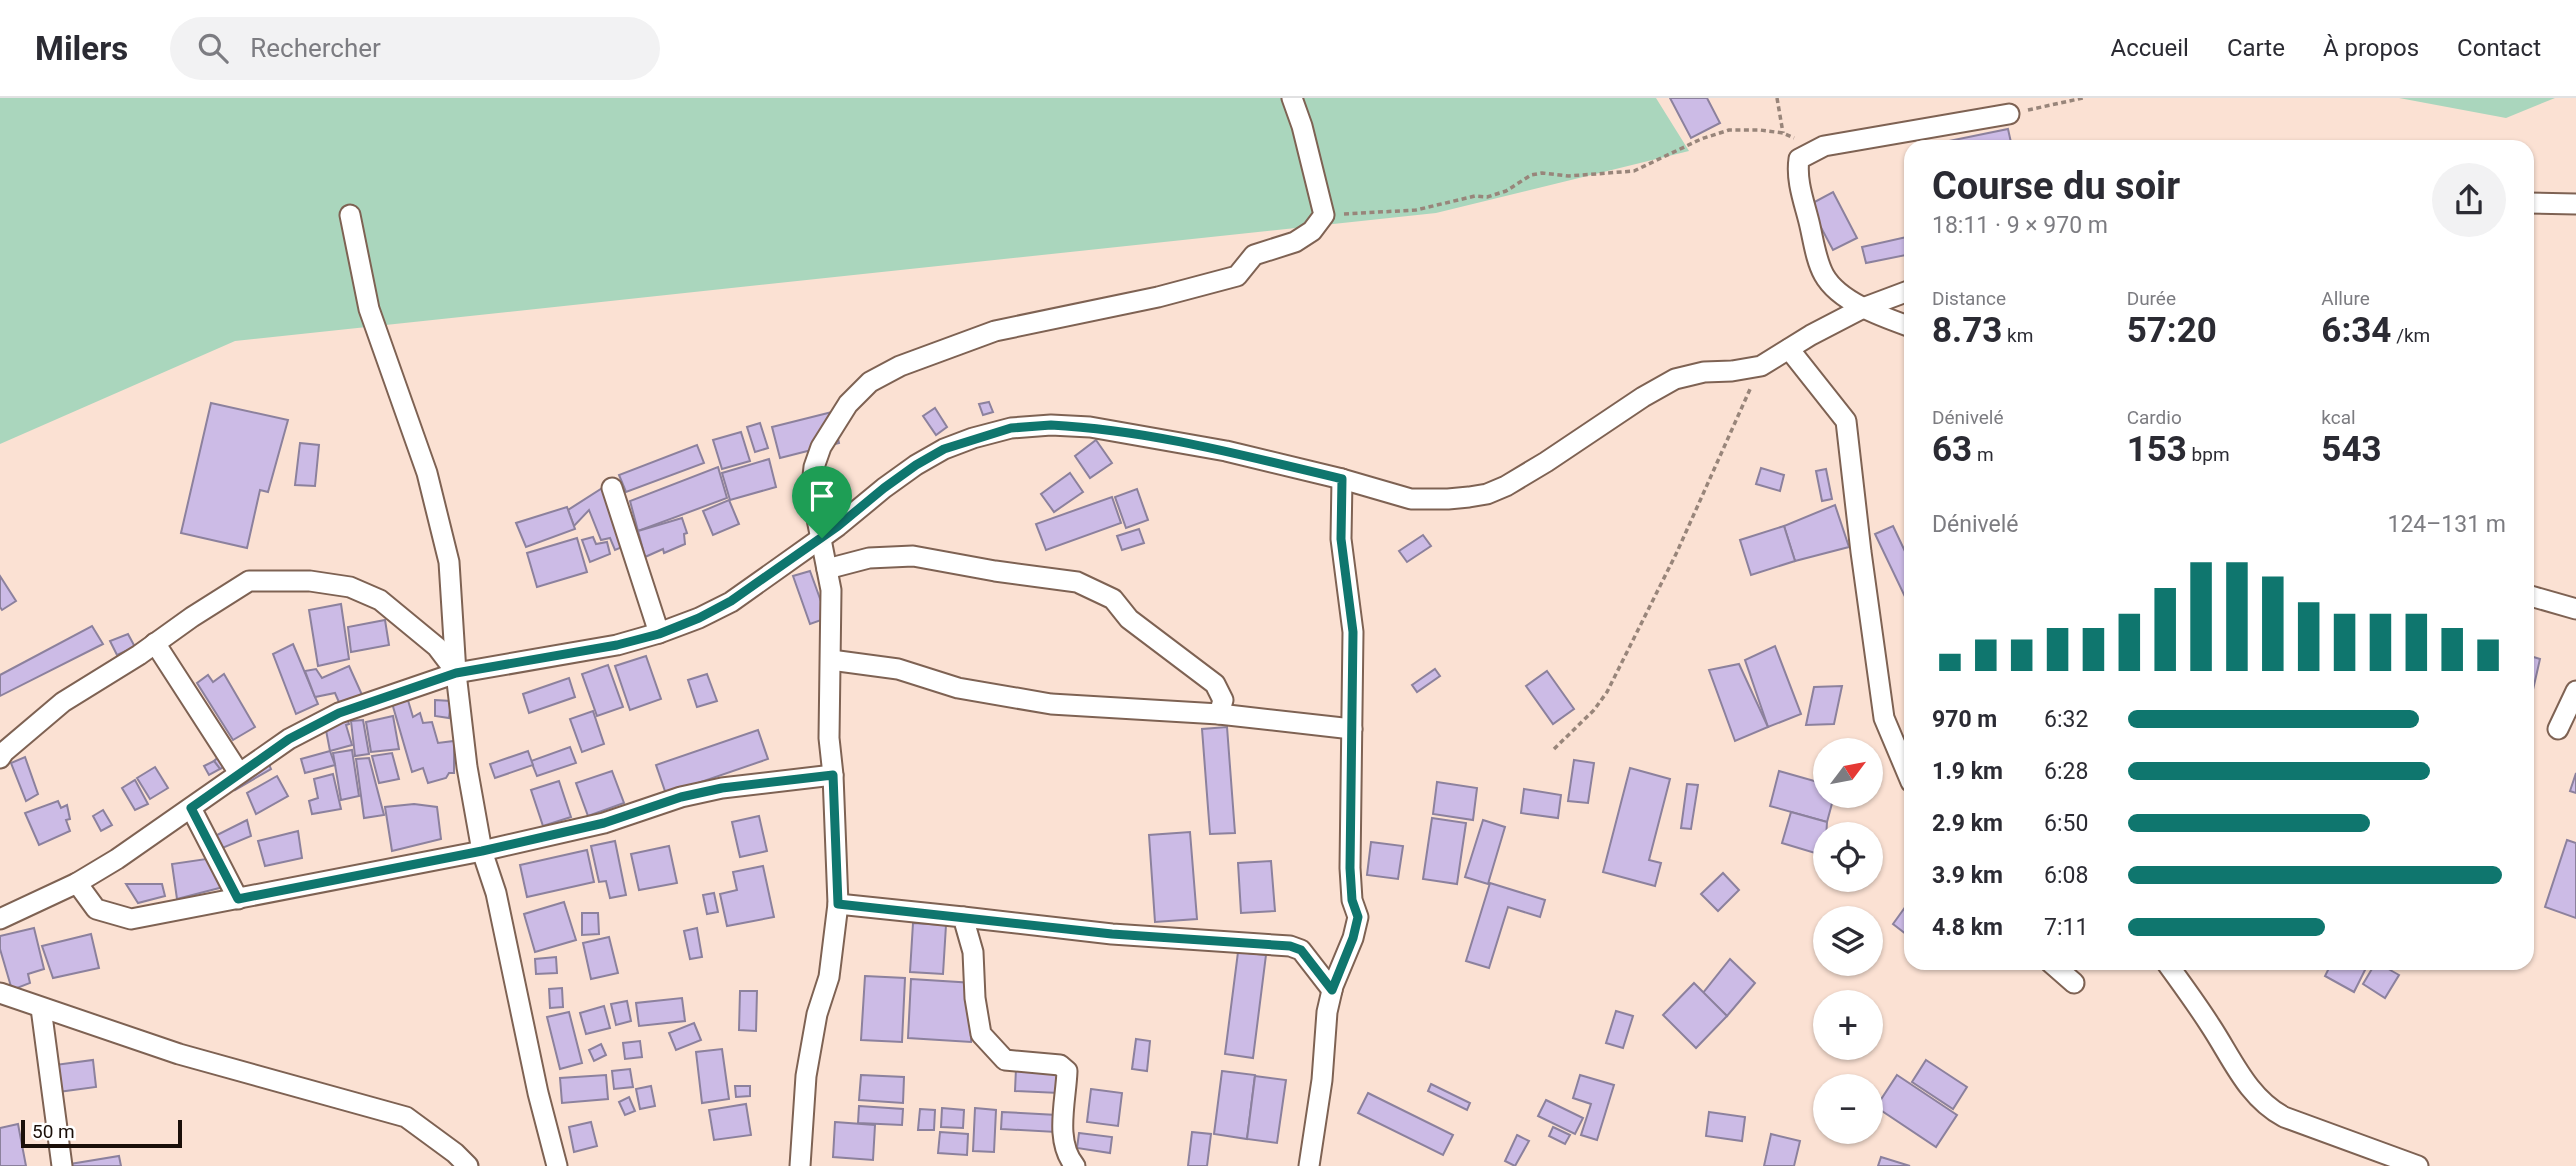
<!DOCTYPE html>
<html lang="fr">
<meta charset="utf-8">
<style>
body{margin:0;font-family:Roboto,sans-serif;background:#f2f2f3;color:#2b2b33;height:100vh;display:flex;flex-direction:column;font-size:26px;white-space:nowrap}
*{box-sizing:border-box;margin:0}
p{font-size:23px;color:#7c7c81}
.icon{flex:none;width:38px;height:38px;fill:none;stroke:currentColor;stroke-width:2;stroke-linecap:round;stroke-linejoin:round}
.map{position:relative;flex:1;overflow:hidden}
.details{position:absolute;left:1904px;top:42px;width:630px;height:830px;display:flex;flex-direction:column;background:#fff;border-radius:21px;box-shadow:0 2px 5px #0004}
.details>*{flex:none}
.needle{width:46px;rotate:58deg}
.fabs{position:absolute;left:1813px;top:640px;display:grid;gap:14px}
.fabs a{display:grid;place-items:center;width:70px;height:70px;border-radius:50%;background:#fff;box-shadow:0 2px 5px #0004;font-size:35px}
.scale{position:absolute;left:21px;bottom:18px;width:161px;box-sizing:border-box;padding-left:7px;border:4px solid #1a0f09;border-top:0;font-size:19px;line-height:24px;white-space:nowrap;color:#1a0f09;-webkit-text-stroke:5px #fff;paint-order:stroke}
.pin{position:absolute;display:grid;place-items:center;width:60px;height:60px;color:#fff;margin:-72px -30px;border-radius:50% 50% 50% 0;rotate:-45deg;box-shadow:0 0 7px #0007}
.pin .icon{rotate:45deg}
.round{display:grid;place-items:center;flex:none;width:74px;height:74px;border-radius:37px;background:#f2f2f3}
.overview{display:flex;align-items:center;justify-content:space-between;height:119px;padding:0 28px}
h1{font-size:38px;font-weight:700;line-height:52px}
.metrics{display:grid;grid-template-columns:repeat(3,1fr);gap:10px;height:119px;padding:7px 28px}
.metrics div{display:grid;align-content:center}
.metrics b{font-size:35px;font-weight:700}
.metrics small{font-size:19px;font-weight:400}
.metrics p{font-size:19px}
.chart{height:196px;padding:14px 28px}
.chart p{display:flex;justify-content:space-between}
.chart svg{width:100%;height:126px;margin-top:7px;stroke:#0f766e;stroke-width:6}
ul{padding:0 28px;list-style:none;font-size:23px}
li{display:grid;grid-template-columns:112px 84px 1fr;align-items:center;height:52px}
li i{height:18px;border-radius:9px;background:#0f766e}
header{display:flex;align-items:center;gap:42px;box-sizing:border-box;height:98px;padding:0 35px;background:#fff;border-bottom:2px solid #e1e1e2}
header strong{font-size:33px}
nav{display:flex;gap:38px;margin-inline-start:auto;font-size:24px}
.search{width:490px;height:63px;background:#f2f2f3;display:flex;align-items:center;gap:18px;box-sizing:border-box;padding:0 24px;border-radius:38px;color:#7c7c81;font-size:26px}
.map>svg:first-child{display:block}
.green{fill:#aad6bd}
.building{fill:#ccbbe6;stroke:#8c819d;stroke-width:2}
.lines{fill:none;stroke-linecap:round;stroke-linejoin:round}
.minor-casing{stroke:#7e6253;stroke-width:23}
.path{stroke:#98857a;stroke-width:3.5;stroke-dasharray:5 3.5;stroke-linecap:butt}
.minor{stroke:#fff;stroke-width:19}
.route-casing{stroke:#fff;stroke-width:14}
.route{stroke:#0f766e;stroke-width:9}
</style>
<header>
<strong>Milers</strong>
<div class="search"><svg class="icon" aria-label="search" viewBox="0 0 24 24"><circle cx="10" cy="10" r="6"/><path d="M15 15l6 6"/></svg>Rechercher</div>
<nav><a>Accueil</a><a>Carte</a><a>À propos</a><a>Contact</a></nav>
</header>
<div class="map">
<svg width="2576" height="1068" viewBox="0 0 2576 1068">
<rect width="100%" height="100%" fill="#fbe1d3"/>
<g class="green">
<polygon points="0,0 1656,0 1689,53 1436,115 235,243 0,346"/>
<polygon points="2399,0 2555,0 2506,20"/>
</g>
<g class="building">
<polygon points="1670,0 1707,0 1720,25 1691,40"/>
<polygon points="2008,31 2012,49 1945,49 1944,44"/>
<polygon points="1833,94 1857,140 1833,152 1809,107"/>
<polygon points="1911,138 1911,156 1866,165 1862,149"/>
<polygon points="989,304 993,314 983,317 979,306"/>
<polygon points="211,305 288,322 268,394 260,392 247,450 181,435"/>
<polygon points="935,310 947,329 936,337 923,318"/>
<polygon points="832,314 839,345 780,360 772,329"/>
<polygon points="760,325 768,350 755,354 747,329"/>
<polygon points="741,334 750,363 722,371 713,342"/>
<polygon points="1096,342 1112,365 1090,380 1075,358"/>
<polygon points="300,345 319,347 315,388 295,387"/>
<polygon points="697,347 704,365 626,394 619,377"/>
<polygon points="769,361 776,389 730,402 722,375"/>
<polygon points="718,369 727,400 638,433 630,403"/>
<polygon points="1761,370 1784,377 1780,393 1756,386"/>
<polygon points="1826,371 1832,401 1822,403 1816,373"/>
<polygon points="1070,375 1083,394 1054,414 1041,396"/>
<polygon points="607,387 627,447 615,452 610,440 601,442 589,412 574,428 568,412"/>
<polygon points="1137,391 1148,422 1126,430 1115,399"/>
<polygon points="1112,399 1121,425 1046,452 1036,426"/>
<polygon points="729,402 739,426 713,437 703,413"/>
<polygon points="1835,407 1849,449 1795,463 1784,428"/>
<polygon points="567,409 575,431 526,449 516,425"/>
<polygon points="682,420 687,435 684,436 685,446 664,455 663,451 645,459 638,433"/>
<polygon points="1784,428 1795,463 1751,477 1740,442"/>
<polygon points="1893,428 1911,466 1911,501 1907,503 1875,436"/>
<polygon points="1139,431 1144,445 1122,452 1117,438"/>
<polygon points="1423,437 1431,448 1407,464 1399,453"/>
<polygon points="593,439 596,446 607,444 610,456 590,464 582,442"/>
<polygon points="577,440 587,474 537,489 527,455"/>
<polygon points="810,473 827,520 810,526 793,478"/>
<polygon points="0,478 16,503 2,512 0,509"/>
<polygon points="341,506 349,561 318,568 309,512"/>
<polygon points="385,522 389,547 351,554 348,529"/>
<polygon points="92,528 103,546 0,598 0,577"/>
<polygon points="128,536 135,549 117,557 110,543"/>
<polygon points="293,546 318,606 296,616 273,556"/>
<polygon points="1775,548 1801,616 1768,629 1745,562"/>
<polygon points="2527,557 2540,561 2532,596 2527,595"/>
<polygon points="646,558 661,601 630,612 615,568"/>
<polygon points="1739,566 1768,629 1735,643 1709,572"/>
<polygon points="608,567 623,609 597,618 582,576"/>
<polygon points="349,568 363,599 341,609 335,595 315,599 305,573 316,571 322,580"/>
<polygon points="1435,571 1440,578 1417,594 1412,587"/>
<polygon points="1547,573 1574,611 1553,626 1526,588"/>
<polygon points="224,576 255,629 233,642 197,585 208,577 213,584"/>
<polygon points="707,576 717,603 697,609 688,582"/>
<polygon points="569,580 575,599 529,615 523,596"/>
<polygon points="1842,588 1834,626 1806,627 1814,589"/>
<polygon points="407,599 413,619 420,615 423,625 432,624 438,645 454,643 454,675 449,675 446,680 428,685 423,670 412,674 392,605"/>
<polygon points="435,602 451,603 449,620 435,618"/>
<polygon points="593,613 604,646 582,654 570,621"/>
<polygon points="346,616 349,626 346,627 352,647 330,653 324,622"/>
<polygon points="393,618 399,651 371,654 366,624"/>
<polygon points="363,622 369,656 355,658 351,623"/>
<polygon points="1227,629 1235,735 1210,736 1202,631"/>
<polygon points="758,632 768,661 666,696 656,667"/>
<polygon points="570,649 576,665 537,678 531,663"/>
<polygon points="352,652 359,698 341,702 333,655"/>
<polygon points="330,653 335,667 305,675 301,661"/>
<polygon points="528,653 533,667 495,680 490,666"/>
<polygon points="223,655 230,665 220,671 214,663"/>
<polygon points="392,655 399,681 379,685 372,658"/>
<polygon points="25,659 38,696 26,703 11,665"/>
<polygon points="266,660 271,671 235,692 232,685"/>
<polygon points="369,660 384,717 364,720 356,661"/>
<polygon points="1574,662 1594,665 1588,705 1568,703"/>
<polygon points="214,663 220,671 209,677 204,668"/>
<polygon points="155,669 168,690 150,701 137,680"/>
<polygon points="1630,670 1670,681 1649,762 1661,765 1655,788 1603,774"/>
<polygon points="612,673 624,705 588,718 576,685"/>
<polygon points="1779,673 1825,686 1825,698 1834,698 1827,724 1770,708"/>
<polygon points="2576,675 2576,695 2570,693"/>
<polygon points="333,676 341,711 312,716 309,703 318,700 314,681"/>
<polygon points="277,678 288,698 256,716 247,695"/>
<polygon points="135,682 148,706 135,712 122,690"/>
<polygon points="559,683 571,719 543,728 531,692"/>
<polygon points="1437,684 1477,690 1473,722 1433,716"/>
<polygon points="1687,686 1698,687 1691,731 1681,730"/>
<polygon points="1524,691 1561,697 1558,720 1521,715"/>
<polygon points="58,703 61,710 67,707 70,721 66,722 70,733 39,747 25,715"/>
<polygon points="414,706 437,709 441,741 392,753 385,709"/>
<polygon points="103,712 112,727 101,733 93,718"/>
<polygon points="1791,714 1827,724 1825,758 1782,745"/>
<polygon points="759,718 767,753 740,759 732,724"/>
<polygon points="1432,720 1466,725 1457,786 1423,781"/>
<polygon points="247,722 251,738 220,751 215,738"/>
<polygon points="1483,722 1505,729 1488,786 1465,779"/>
<polygon points="298,733 302,760 265,768 258,743"/>
<polygon points="1190,734 1197,821 1155,824 1149,737"/>
<polygon points="2567,742 2576,745 2576,820 2545,809"/>
<polygon points="615,743 626,797 610,800 606,783 599,784 591,748"/>
<polygon points="1371,744 1403,748 1398,781 1367,777"/>
<polygon points="669,748 677,785 639,792 631,756"/>
<polygon points="587,752 594,784 527,799 520,767"/>
<polygon points="213,760 227,788 177,801 172,766"/>
<polygon points="1271,763 1275,813 1241,815 1238,765"/>
<polygon points="763,768 774,819 727,828 720,796 737,792 733,774"/>
<polygon points="1723,775 1739,792 1718,813 1701,796"/>
<polygon points="1490,785 1545,802 1540,819 1508,809 1489,870 1466,863"/>
<polygon points="126,786 162,786 165,798 138,805"/>
<polygon points="714,795 718,814 707,816 703,797"/>
<polygon points="564,804 576,842 535,854 524,816"/>
<polygon points="1906,808 1911,812 1911,840 1893,826"/>
<polygon points="582,815 598,815 599,836 582,837"/>
<polygon points="913,825 946,827 943,876 910,874"/>
<polygon points="34,830 44,871 28,876 30,885 12,892 0,851 0,838"/>
<polygon points="697,830 702,859 690,861 684,833"/>
<polygon points="91,836 99,870 53,880 42,848"/>
<polygon points="609,839 618,875 591,881 583,845"/>
<polygon points="1238,854 1266,857 1253,960 1225,956"/>
<polygon points="556,859 557,875 536,876 535,861"/>
<polygon points="1730,861 1755,885 1727,918 1703,895"/>
<polygon points="2332,864 2369,864 2354,894 2325,878"/>
<polygon points="2376,864 2399,877 2385,900 2363,886"/>
<polygon points="865,878 905,880 902,944 861,942"/>
<polygon points="911,881 974,885 971,944 908,940"/>
<polygon points="1694,885 1727,918 1696,950 1663,917"/>
<polygon points="562,890 563,909 550,910 549,891"/>
<polygon points="740,893 757,893 756,933 739,932"/>
<polygon points="682,900 685,923 639,928 636,905"/>
<polygon points="627,903 631,923 616,927 611,906"/>
<polygon points="604,908 610,930 586,936 580,915"/>
<polygon points="1616,913 1633,918 1623,950 1606,945"/>
<polygon points="569,914 582,965 560,971 547,919"/>
<polygon points="694,925 701,942 676,952 669,935"/>
<polygon points="1136,941 1150,943 1147,973 1132,971"/>
<polygon points="640,943 642,959 625,961 623,945"/>
<polygon points="601,946 606,957 594,963 589,952"/>
<polygon points="722,951 729,1001 702,1005 696,954"/>
<polygon points="93,962 96,989 43,996 40,969"/>
<polygon points="1926,962 1967,989 1953,1011 1912,984"/>
<polygon points="1016,970 1060,973 1059,995 1015,993"/>
<polygon points="630,971 633,989 614,991 612,973"/>
<polygon points="1222,973 1255,977 1247,1041 1214,1036"/>
<polygon points="606,977 608,1001 562,1005 560,980"/>
<polygon points="861,977 904,979 903,1005 859,1002"/>
<polygon points="1580,977 1614,987 1597,1042 1581,1037 1591,1006 1573,1000"/>
<polygon points="1897,977 1957,1017 1936,1049 1876,1009"/>
<polygon points="1255,978 1286,982 1277,1045 1247,1041"/>
<polygon points="1431,986 1470,1005 1467,1012 1428,993"/>
<polygon points="651,988 655,1008 640,1011 636,991"/>
<polygon points="735,988 750,988 750,998 736,999"/>
<polygon points="1091,991 1122,995 1118,1028 1087,1024"/>
<polygon points="1368,995 1453,1037 1443,1057 1358,1015"/>
<polygon points="629,999 635,1013 625,1017 619,1004"/>
<polygon points="1546,1002 1583,1020 1575,1036 1538,1018"/>
<polygon points="746,1006 751,1037 714,1042 709,1012"/>
<polygon points="859,1008 903,1011 902,1027 858,1025"/>
<polygon points="942,1010 964,1012 963,1030 941,1029"/>
<polygon points="975,1010 996,1012 994,1054 973,1053"/>
<polygon points="920,1011 935,1012 934,1032 918,1032"/>
<polygon points="1002,1014 1057,1017 1056,1034 1001,1031"/>
<polygon points="1709,1014 1745,1019 1742,1043 1706,1038"/>
<polygon points="591,1024 597,1048 574,1054 569,1029"/>
<polygon points="835,1024 875,1027 873,1062 833,1059"/>
<polygon points="18,1026 26,1068 0,1068 0,1030"/>
<polygon points="1553,1029 1570,1037 1565,1046 1549,1038"/>
<polygon points="940,1034 968,1036 967,1057 938,1055"/>
<polygon points="1192,1034 1211,1036 1207,1068 1188,1068"/>
<polygon points="1079,1035 1112,1039 1110,1055 1077,1050"/>
<polygon points="1771,1036 1800,1043 1794,1068 1764,1068"/>
<polygon points="1517,1037 1529,1043 1515,1068 1505,1063"/>
<polygon points="119,1058 121,1068 58,1068"/>
<polygon points="1881,1059 1910,1068 1878,1068"/>
</g>
<g class="lines">
<g class="minor-casing">
<g id="minor">
<polyline points="2527,105 2576,106"/>
<polyline points="350,117 369,211 427,375 449,464 456,575 467,669 482,753 496,795 538,995 557,1068"/>
<path d="M1911 229C1883 219 1839 204 1824 177 1815 161 1813 138 1808 120 1803 101 1796 81 1799 61L1824 48 2009 16"/>
<polyline points="1789,251 1846,323 1861,454 1884,620 1911,684"/>
<polyline points="612,390 659,535"/>
<polyline points="827,471 869,460 913,458 995,473 1077,484 1113,501 1129,521 1215,586 1223,602 1219,616"/>
<polyline points="2527,497 2576,511"/>
<polyline points="155,545 239,675"/>
<polyline points="831,562 898,571 958,590 1051,606 1219,616 1352,631"/>
<polyline points="2558,631 2576,593"/>
<polyline points="0,660 4,654 63,604 139,557 192,519 249,483 310,483 350,489 380,502 437,549 456,574"/>
<polyline points="191,710 238,801"/>
<polyline points="77,785 96,811 131,821 482,753 604,725 681,699 722,690 833,677"/>
<path d="M838 806 963 819 973 854 975 900 981 936 1005 962 1060 967 1067 973C1066 1003 1054 1043 1075 1068"/>
<polyline points="963,819 1112,836 1290,848 1301,852 1332,892"/>
<polyline points="0,821 77,785 117,761 289,641 339,615 456,575 617,547 659,535 699,520 731,504 838,428 884,390 916,367 944,351 973,340 1011,330 1051,327 1090,329 1226,353 1342,381 1411,401 1448,401 1469,399 1487,396 1506,388 1546,364 1643,299 1675,281 1704,274 1732,273 1761,268 1811,237 1863,210 1911,192"/>
<polyline points="2050,864 2074,885"/>
<path d="M2166 864C2181 885 2196 905 2210 927 2232 960 2247 999 2284 1019L2418 1068"/>
<polyline points="0,895 179,956 406,1019 455,1055 468,1068"/>
<polyline points="41,910 62,1068"/>
<polyline points="800,1068 806,978 817,916 829,879 838,806 833,677 829,640 831,492 816,416 812,387 814,369 821,349 848,306 870,284 900,268 995,233 1158,199 1237,178 1254,157 1295,144 1312,133 1324,117 1302,28 1292,0"/>
<polyline points="1309,1068 1322,982 1327,914 1333,888 1353,840 1358,819 1352,802 1350,770 1353,534 1341,441 1342,381"/>
</g>
</g>
<g class="path">
<polyline points="1777,0 1783,35"/>
<polyline points="2028,12 2083,0"/>
<polyline points="1344,116 1416,112 1475,98 1487,99 1506,93 1531,77 1542,75 1569,78 1634,73 1701,41 1729,32 1760,32 1783,35 1794,40"/>
<polyline points="1554,651 1594,612 1607,594 1677,454 1751,289"/>
</g>
<use href="#minor" class="minor"/>
</g>
<g class="lines">
<g class="route-casing">
<path id="route" d="M1051 327C1149 332 1246 358 1342 381L1341 441 1353 534 1350 770 1352 802 1358 819 1353 840 1332 892 1301 852 1290 848 1112 836 838 806 833 677 722 690 681 699 604 725 482 753 238 801 191 710 289 641 339 615 456 575 617 547 659 536 699 520 731 503 838 428 884 390 916 367 944 351 1011 330Z"/>
</g>
<use href="#route" class="route"/>
</g>
</svg>
<div class="fabs">
<a><svg class="needle" viewBox="-14 -14 28 28"><path d="M0-13l5 13h-10z" fill="#e53935"/><path d="M0 13l5-13h-10z" fill="#7c7c81"/></svg></a>
<a><svg class="icon" aria-label="locate" viewBox="0 0 24 24"><circle cx="12" cy="12" r="6"/><path d="M12 2v4M12 18v4M2 12h4M18 12h4"/></svg></a>
<a><svg class="icon" aria-label="layers" viewBox="0 0 24 24"><path d="M12 4l9 5-9 5-9-5zM3 14l9 5 9-5"/></svg></a>
<a>+</a>
<a>−</a>
</div>
<div class="scale">50 m</div>
<div class="pin" style="left:822px;top:440px;background:#1e9e55"><svg class="icon" aria-label="arrive" viewBox="0 0 24 24"><path d="M6 21V4h12l-3 4 3 4H6"/></svg></div>
<section class="details">
<div class="overview"><div><h1>Course du soir</h1><p>18:11 · 9 × 970 m</p></div><a class="round"><svg class="icon" aria-label="share" viewBox="0 0 24 24"><path d="M12 15V3M7 8l5-5 5 5M5 13v7h14v-7"/></svg></a></div>
<div class="metrics">
<div><p>Distance</p><b>8.73<small> km</small></b></div>
<div><p>Durée</p><b>57:20</b></div>
<div><p>Allure</p><b>6:34<small> /km</small></b></div>
</div>
<div class="metrics">
<div><p>Dénivelé</p><b>63<small> m</small></b></div>
<div><p>Cardio</p><b>153<small> bpm</small></b></div>
<div><p>kcal</p><b>543</b></div>
</div>
<div class="chart"><p><span>Dénivelé</span>124–131 m</p>
<svg viewBox="0 0 160 44" preserveAspectRatio="none"><path d="M5 44V38M15 44V33M25 44V33M35 44V29M45 44V29M55 44V24M65 44V15M75 44V6M85 44V6M95 44V11M105 44V20M115 44V24M125 44V24M135 44V24M145 44V29M155 44V33"/></svg>
</div>
<ul>
<li><b>970 m</b>6:32<i style="width:77%"></i></li>
<li><b>1.9 km</b>6:28<i style="width:80%"></i></li>
<li><b>2.9 km</b>6:50<i style="width:64%"></i></li>
<li><b>3.9 km</b>6:08<i style="width:99%"></i></li>
<li><b>4.8 km</b>7:11<i style="width:52%"></i></li>
</ul>
</section>
</div>
